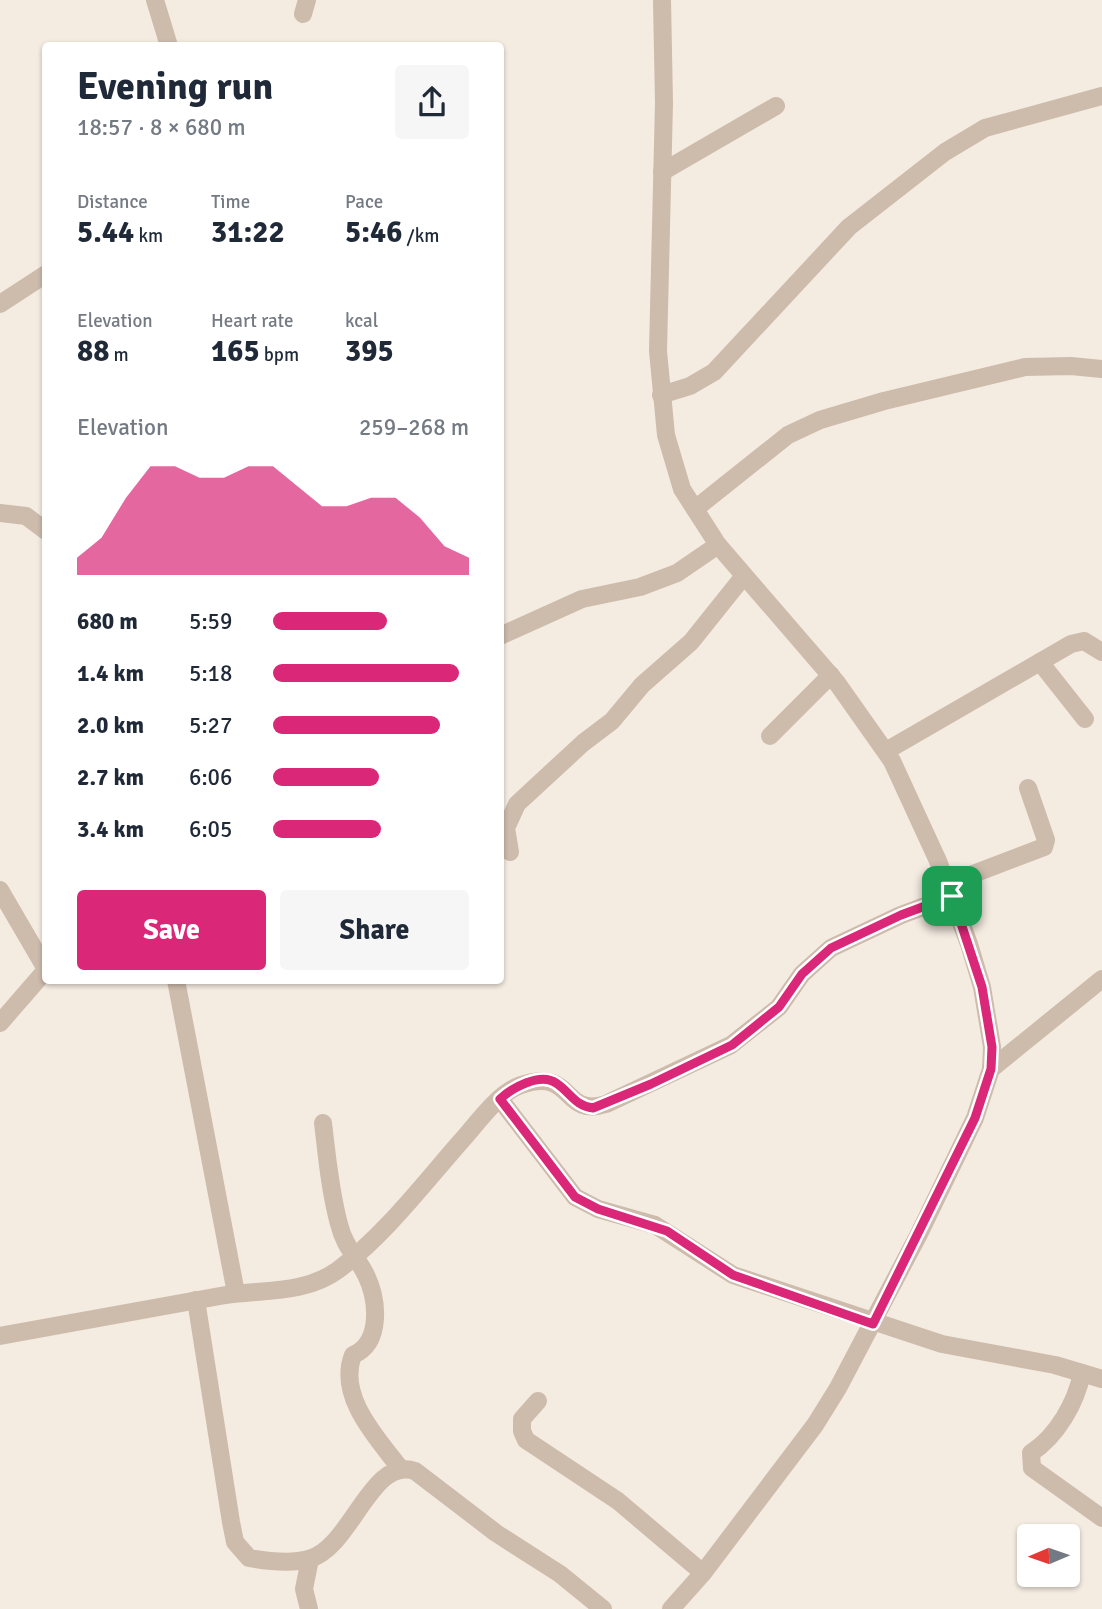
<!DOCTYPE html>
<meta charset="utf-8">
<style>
body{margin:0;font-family:Signika,sans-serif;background:#f6f6f7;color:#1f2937;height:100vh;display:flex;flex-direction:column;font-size:26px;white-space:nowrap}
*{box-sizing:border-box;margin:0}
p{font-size:23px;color:#747a83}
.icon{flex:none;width:38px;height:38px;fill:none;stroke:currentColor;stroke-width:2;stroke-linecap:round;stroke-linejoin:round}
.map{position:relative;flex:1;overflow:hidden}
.drawer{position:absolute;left:42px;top:42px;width:462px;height:942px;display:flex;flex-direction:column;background:#fff;border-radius:7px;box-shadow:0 2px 5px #0004}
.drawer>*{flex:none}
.needle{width:46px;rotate:268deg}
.fabs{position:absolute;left:1017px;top:1524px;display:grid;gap:14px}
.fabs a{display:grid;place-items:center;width:63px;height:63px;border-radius:7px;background:#fff;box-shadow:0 2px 5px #0004;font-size:35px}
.pin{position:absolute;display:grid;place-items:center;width:60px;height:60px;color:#fff;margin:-30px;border-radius:14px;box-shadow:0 4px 10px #0006}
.round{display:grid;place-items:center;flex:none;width:74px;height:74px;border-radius:7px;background:#f6f6f7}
.headline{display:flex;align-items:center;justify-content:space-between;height:119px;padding:0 35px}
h1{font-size:38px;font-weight:800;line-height:52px}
.metrics{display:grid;grid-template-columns:repeat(3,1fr);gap:10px;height:119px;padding:7px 35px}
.metrics div{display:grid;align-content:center}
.metrics b{font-size:30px;font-weight:800}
.metrics small{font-size:19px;font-weight:400}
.metrics p{font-size:19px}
.chart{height:196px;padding:14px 35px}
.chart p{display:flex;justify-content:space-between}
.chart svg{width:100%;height:126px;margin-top:7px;fill:#db2777;opacity:.7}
.primary-button{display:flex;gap:14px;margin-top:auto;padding:14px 35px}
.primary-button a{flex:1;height:80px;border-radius:7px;background:#db2777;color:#fff;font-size:28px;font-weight:800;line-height:80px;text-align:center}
.primary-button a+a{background:#f6f6f7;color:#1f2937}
ul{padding:0 35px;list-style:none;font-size:23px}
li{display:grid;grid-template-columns:112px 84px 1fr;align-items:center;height:52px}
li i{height:18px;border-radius:9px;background:#db2777}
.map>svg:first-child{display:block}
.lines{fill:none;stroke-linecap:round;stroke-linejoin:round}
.minor{stroke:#cdbbac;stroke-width:18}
.route-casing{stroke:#fff;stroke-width:14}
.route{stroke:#db2777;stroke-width:9}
</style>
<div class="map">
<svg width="1102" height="1609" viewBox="0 0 1102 1609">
<rect width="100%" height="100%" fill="#f4ebe1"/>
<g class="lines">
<g class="minor">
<polyline points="155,0 169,46"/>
<polyline points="662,0 664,103 658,351 666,435 682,489 718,545 837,683 892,761 938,861 969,944 982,987 992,1047 991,1069 975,1118 919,1234 838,1388 815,1425 703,1573 671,1609"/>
<polyline points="303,14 307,0"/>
<polyline points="662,172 776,106"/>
<polyline points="0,304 46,274"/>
<polyline points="661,395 690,386 714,372 849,227 945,152 985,128 1102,96"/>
<polyline points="695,509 788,435 820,420 884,401 1025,367 1071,366 1102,369"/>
<polyline points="0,513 26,516 46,531"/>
<polyline points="500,636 582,599 640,587 677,573 718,545"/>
<polyline points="1040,662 1085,719"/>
<polyline points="770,736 831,675"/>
<polyline points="886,751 1071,644 1084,641 1102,652"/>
<polyline points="510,852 506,828 517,804 583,743 612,721 642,685 691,642 743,577"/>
<polyline points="947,884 1044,847 1046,840 1028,788"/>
<polyline points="0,890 46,969"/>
<polyline points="176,980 236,1293"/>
<polyline points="0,1023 46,970"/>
<polyline points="991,1069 1102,979"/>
<polyline points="500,1099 575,1197 598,1209 655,1225 733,1275 942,1344 1055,1365 1102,1379"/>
<path d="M323 1123C327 1156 330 1191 339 1224 345 1248 356 1255 366 1275 378 1300 382 1343 353 1355 337 1396 377 1438 400 1468"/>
<path d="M196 1300 231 1522 235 1542 249 1558C266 1561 291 1564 309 1559 352 1547 371 1456 415 1471L496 1533 560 1574 603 1609"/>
<path d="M0 1336C74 1323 147 1309 220 1296 260 1289 304 1295 338 1270 386 1234 424 1183 463 1139 479 1121 498 1093 521 1085 575 1067 561 1118 606 1104L731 1045 779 1007 802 974 831 948 901 915 952 896"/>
<path d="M1082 1373C1076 1403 1057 1436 1031 1453L1032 1468 1102 1518"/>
<polyline points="538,1401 522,1419 522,1431 526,1440 618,1501 703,1573"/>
<polyline points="309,1609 304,1589 310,1559"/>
</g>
</g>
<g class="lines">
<g class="route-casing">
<path id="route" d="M952 896 982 987 992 1047 991 1069 975 1118 873 1324 733 1275 667 1231 598 1209 575 1197 500 1099C512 1088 540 1072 556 1083 570 1092 575 1106 593 1108L651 1084 732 1045 779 1007 802 974 831 948 901 915Z"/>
</g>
<use href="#route" class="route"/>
</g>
</svg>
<div class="fabs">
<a><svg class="needle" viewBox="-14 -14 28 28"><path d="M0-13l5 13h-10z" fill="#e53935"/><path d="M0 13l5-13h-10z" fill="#747a83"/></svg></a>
</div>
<div class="pin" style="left:952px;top:896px;background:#1e9e55"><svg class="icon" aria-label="arrive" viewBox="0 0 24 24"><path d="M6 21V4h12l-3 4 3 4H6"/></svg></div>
<section class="drawer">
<div class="headline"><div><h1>Evening run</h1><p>18:57 · 8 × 680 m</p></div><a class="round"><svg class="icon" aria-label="share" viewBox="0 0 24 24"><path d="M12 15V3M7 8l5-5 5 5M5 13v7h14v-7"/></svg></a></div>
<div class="metrics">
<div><p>Distance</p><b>5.44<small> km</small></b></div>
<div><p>Time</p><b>31:22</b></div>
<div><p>Pace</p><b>5:46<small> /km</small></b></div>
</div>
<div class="metrics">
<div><p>Elevation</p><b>88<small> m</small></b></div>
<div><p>Heart rate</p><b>165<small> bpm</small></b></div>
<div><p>kcal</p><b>395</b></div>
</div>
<div class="chart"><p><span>Elevation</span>259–268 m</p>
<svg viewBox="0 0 160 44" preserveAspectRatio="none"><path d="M0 44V38L10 31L20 17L30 6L40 6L50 10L60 10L70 6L80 6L90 13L100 20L110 20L120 17L130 17L140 24L150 34L160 38V44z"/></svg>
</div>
<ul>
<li><b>680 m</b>5:59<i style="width:58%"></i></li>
<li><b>1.4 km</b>5:18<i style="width:95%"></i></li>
<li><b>2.0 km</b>5:27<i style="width:85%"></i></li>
<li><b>2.7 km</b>6:06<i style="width:54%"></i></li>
<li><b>3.4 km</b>6:05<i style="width:55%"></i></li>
</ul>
<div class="primary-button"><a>Save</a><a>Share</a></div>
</section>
</div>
